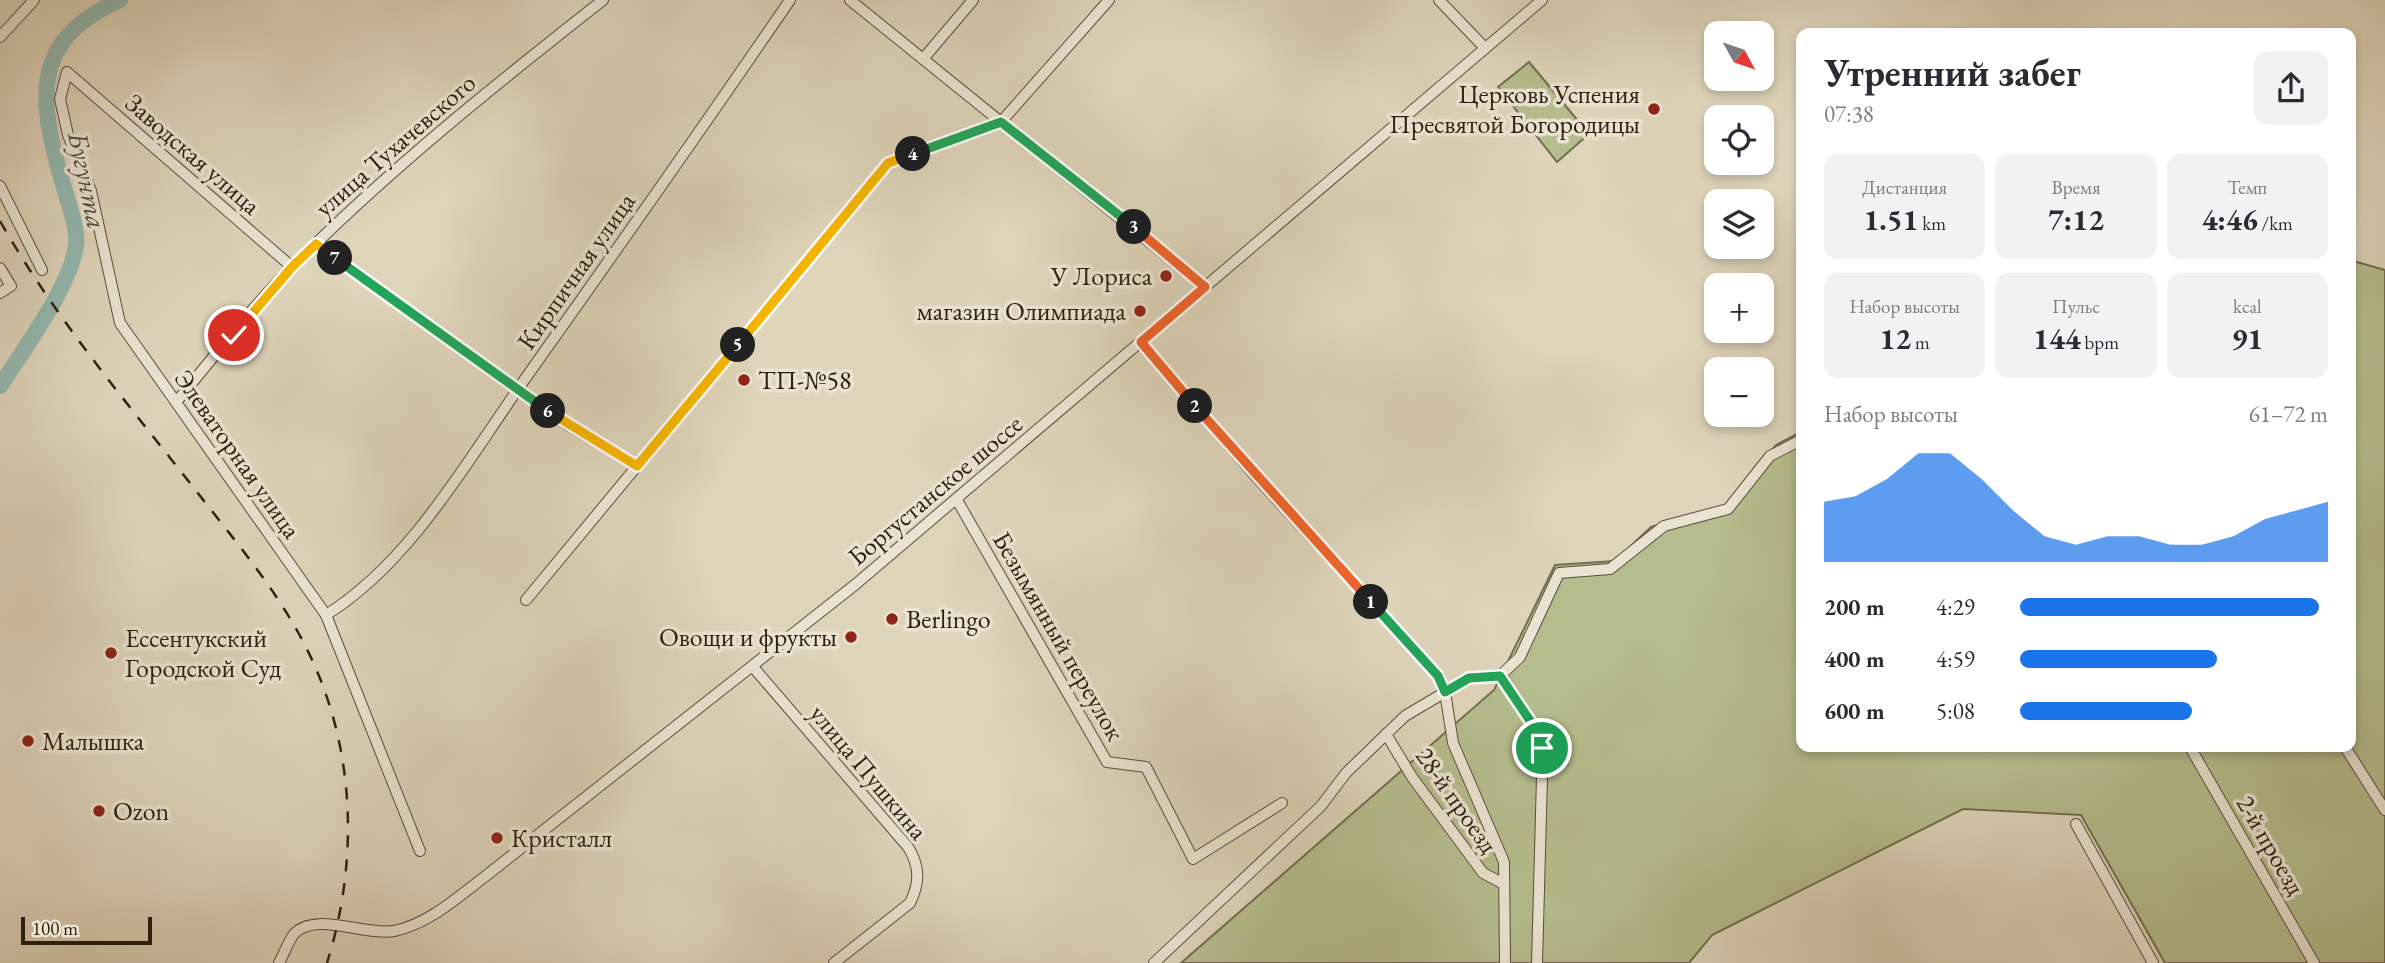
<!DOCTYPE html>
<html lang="ru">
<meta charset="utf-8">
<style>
body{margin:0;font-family:"EB Garamond",serif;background:#f2f2f3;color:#2b2b33;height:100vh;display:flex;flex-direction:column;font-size:26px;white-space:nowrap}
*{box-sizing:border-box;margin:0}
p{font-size:23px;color:#7c7c81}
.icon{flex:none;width:38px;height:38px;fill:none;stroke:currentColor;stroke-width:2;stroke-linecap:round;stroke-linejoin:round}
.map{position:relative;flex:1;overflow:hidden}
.drawer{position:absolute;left:1796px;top:28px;width:560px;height:724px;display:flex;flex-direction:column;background:#fff;border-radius:14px;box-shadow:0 4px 10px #0003}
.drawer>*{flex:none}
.needle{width:46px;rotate:130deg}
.tools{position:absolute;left:1704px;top:21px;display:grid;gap:14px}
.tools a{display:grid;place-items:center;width:70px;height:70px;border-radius:14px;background:#fff;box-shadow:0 4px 10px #0003;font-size:35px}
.scale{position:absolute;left:21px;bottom:18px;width:131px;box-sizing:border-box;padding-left:7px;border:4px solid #2e200f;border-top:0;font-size:19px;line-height:24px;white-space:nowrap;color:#2e200f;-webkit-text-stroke:5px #eae3d2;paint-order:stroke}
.pin{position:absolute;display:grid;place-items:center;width:60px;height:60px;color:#fff;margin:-30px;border:4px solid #fff;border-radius:50%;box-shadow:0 2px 7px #0007}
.km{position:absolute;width:35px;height:35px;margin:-18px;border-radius:50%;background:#222;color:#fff;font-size:19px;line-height:35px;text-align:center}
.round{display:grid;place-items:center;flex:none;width:74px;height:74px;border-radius:14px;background:#f2f2f3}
.headline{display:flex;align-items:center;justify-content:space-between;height:119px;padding:0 28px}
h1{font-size:38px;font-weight:700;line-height:52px}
.stats{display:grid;grid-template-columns:repeat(3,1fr);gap:10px;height:119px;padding:7px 28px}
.stats div{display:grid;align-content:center;border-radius:14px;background:#f2f2f3;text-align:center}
.stats b{font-size:30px;font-weight:700}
.stats small{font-size:19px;font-weight:400}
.stats p{font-size:19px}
.chart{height:196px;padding:14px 28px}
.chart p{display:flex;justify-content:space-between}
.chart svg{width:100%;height:126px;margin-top:7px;fill:#1a73e8;opacity:.7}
ul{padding:0 28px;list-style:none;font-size:23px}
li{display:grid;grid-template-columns:112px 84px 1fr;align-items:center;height:52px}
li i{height:18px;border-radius:9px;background:#1a73e8}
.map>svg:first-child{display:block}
.green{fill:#b5bc8d;stroke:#726e4e;stroke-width:2}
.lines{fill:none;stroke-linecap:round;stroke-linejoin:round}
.river{stroke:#93b8b0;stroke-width:16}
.minor-casing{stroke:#5a4d3a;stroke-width:12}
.minor{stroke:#eae3d2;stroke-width:10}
.rail{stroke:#2e200f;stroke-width:2.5;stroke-dasharray:12 12;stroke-linecap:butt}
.split-1-casing{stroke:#fff;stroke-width:14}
.split-2-casing{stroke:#fff;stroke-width:14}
.split-3-casing{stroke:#fff;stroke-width:14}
.split-4-casing{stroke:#fff;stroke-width:14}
.split-5-casing{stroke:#fff;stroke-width:14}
.split-6-casing{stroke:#fff;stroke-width:14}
.split-7-casing{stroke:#fff;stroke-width:14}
.split-8-casing{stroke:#fff;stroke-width:14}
.split-1{stroke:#22a559;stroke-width:9}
.split-2{stroke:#f0652b;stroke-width:9}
.split-3{stroke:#f0652b;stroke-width:9}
.split-4{stroke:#22a559;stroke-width:9}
.split-5{stroke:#f5b400;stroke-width:9}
.split-6{stroke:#f5b400;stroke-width:9}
.split-7{stroke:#22a559;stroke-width:9}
.split-8{stroke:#f5b400;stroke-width:9}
.poi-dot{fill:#8f2418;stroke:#eae3d2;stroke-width:2.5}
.labels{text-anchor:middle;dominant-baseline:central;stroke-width:7;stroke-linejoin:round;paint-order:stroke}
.poi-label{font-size:26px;fill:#2e200f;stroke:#eae3d2;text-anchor:start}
.street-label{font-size:26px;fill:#2e200f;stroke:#eae3d2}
.water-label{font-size:28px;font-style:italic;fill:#4c4e3f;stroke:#eae3d2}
</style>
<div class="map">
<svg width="2385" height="963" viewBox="0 0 2385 963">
<rect width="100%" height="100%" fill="#ded4ba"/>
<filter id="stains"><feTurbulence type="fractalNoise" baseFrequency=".00286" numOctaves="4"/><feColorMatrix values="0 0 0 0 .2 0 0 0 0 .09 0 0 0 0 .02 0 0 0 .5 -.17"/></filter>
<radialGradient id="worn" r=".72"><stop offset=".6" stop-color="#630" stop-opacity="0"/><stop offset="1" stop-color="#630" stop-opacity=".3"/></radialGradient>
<g class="green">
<polygon points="1529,62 1589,134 1557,162 1498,87"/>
<polygon points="2350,260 2385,270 2385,963 2165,963 2081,815 1963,809 1712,935 1689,963 1181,963 1494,690 1555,565 1615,561 1651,527 1725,507 1776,445 1801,432 1801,747 2350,747"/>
</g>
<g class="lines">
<path class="river" d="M0 386C23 351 71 285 76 246 78 228 69 206 64 188 40 104 26 42 120 0"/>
<g class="minor-casing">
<g id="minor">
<polyline points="850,0 1205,287"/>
<polyline points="1439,0 1485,48"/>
<polyline points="0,37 34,0"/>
<polyline points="923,59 973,0"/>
<polyline points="0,186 42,270"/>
<polyline points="316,244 565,423 637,466"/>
<polyline points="292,267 67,72 60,99 68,135 91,191 120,323 326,615 420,851"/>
<polyline points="0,268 11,286 0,293"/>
<polyline points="1141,342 1258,479 1439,676 1445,692 1453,743 1504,862 1505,963"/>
<path d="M176 402C214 357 251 308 293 266 390 169 496 84 603 0"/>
<polyline points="957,500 1107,762 1146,767 1193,859 1282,803"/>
<polyline points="526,600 888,163 1001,122 1109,0"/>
<path d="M326 615C410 562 464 466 520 386 611 258 701 130 790 0"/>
<path d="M753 667 908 847C920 866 920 883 910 903L834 963"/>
<polyline points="1501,675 1543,740 1537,963"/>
<polyline points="1386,734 1412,777 1483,873 1504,884"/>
<polyline points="2190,747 2314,963"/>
<polyline points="2345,747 2385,810"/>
<polyline points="2076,824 2153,963"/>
<path d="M279 963C284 954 288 942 294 934 315 911 365 936 394 931 429 924 459 896 487 875L856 584 1542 0"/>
<polyline points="1154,963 1321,806 1346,773 1405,716 1469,678 1501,675 1520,657 1559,573 1610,569 1664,526 1728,509 1770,456 1801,440"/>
</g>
</g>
<use href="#minor" class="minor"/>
<path class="rail" d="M0 221C55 318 128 404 197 492 232 537 271 583 299 634 355 735 361 854 327 963"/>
</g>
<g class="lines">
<g class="split-1-casing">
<polyline id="split-1" points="1371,602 1438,676 1445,692 1469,678 1500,676 1543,740 1542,748"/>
</g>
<g class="split-2-casing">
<polyline id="split-2" points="1195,406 1371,602"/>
</g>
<g class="split-3-casing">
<polyline id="split-3" points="1134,227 1205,287 1141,342 1195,406"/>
</g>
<g class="split-4-casing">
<polyline id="split-4" points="913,154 1001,122 1134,227"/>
</g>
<g class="split-5-casing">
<polyline id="split-5" points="738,345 888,163 913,154"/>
</g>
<g class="split-6-casing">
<polyline id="split-6" points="548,411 637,466 738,345"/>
</g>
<g class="split-7-casing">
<polyline id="split-7" points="335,258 548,411"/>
</g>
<g class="split-8-casing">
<polyline id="split-8" points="234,335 292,267 316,244 335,258"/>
</g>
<use href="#split-1" class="split-1"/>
<use href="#split-2" class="split-2"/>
<use href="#split-3" class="split-3"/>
<use href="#split-4" class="split-4"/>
<use href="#split-5" class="split-5"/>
<use href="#split-6" class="split-6"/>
<use href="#split-7" class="split-7"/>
<use href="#split-8" class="split-8"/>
</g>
<g class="poi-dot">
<circle cx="1654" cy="109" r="7"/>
<circle cx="1166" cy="276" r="7"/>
<circle cx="1140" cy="311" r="7"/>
<circle cx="744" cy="380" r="7"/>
<circle cx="892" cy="619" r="7"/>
<circle cx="851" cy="637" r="7"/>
<circle cx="111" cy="653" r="7"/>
<circle cx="28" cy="741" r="7"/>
<circle cx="99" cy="811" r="7"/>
<circle cx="497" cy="838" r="7"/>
</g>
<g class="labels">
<g class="poi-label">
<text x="1640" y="94" text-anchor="end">Церковь Успения<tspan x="1640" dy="30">Пресвятой Богородицы</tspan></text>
<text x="1152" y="276" text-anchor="end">У Лориса</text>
<text x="1126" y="311" text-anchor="end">магазин Олимпиада</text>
<text x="758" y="380">ТП-№58</text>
<text x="906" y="619">Berlingo</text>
<text x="837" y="637" text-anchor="end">Овощи и фрукты</text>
<text x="125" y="638">Ессентукский<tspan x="125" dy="30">Городской Суд</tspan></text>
<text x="42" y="741">Малышка</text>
<text x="113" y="811">Ozon</text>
<text x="511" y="838">Кристалл</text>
</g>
<g class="street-label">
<text transform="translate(395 145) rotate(-41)">улица Тухачевского</text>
<text transform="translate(193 154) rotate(41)">Заводская улица</text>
<text transform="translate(576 271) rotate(-55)">Кирпичная улица</text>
<text transform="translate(238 454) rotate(55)">Элеваторная улица</text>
<text transform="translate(935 490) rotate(-40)">Боргустанское шоссе</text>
<text transform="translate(1059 636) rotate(60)">Безымянный переулок</text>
<text transform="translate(869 772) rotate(50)">улица Пушкина</text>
<text transform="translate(1457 800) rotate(55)">28-й проезд</text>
<text transform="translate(2271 845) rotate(60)">2-й проезд</text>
</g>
<g class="water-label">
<text transform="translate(88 180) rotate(78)">Бугунта</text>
</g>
</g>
<rect width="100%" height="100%" filter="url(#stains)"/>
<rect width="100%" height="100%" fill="url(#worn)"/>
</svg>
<div class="tools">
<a><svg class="needle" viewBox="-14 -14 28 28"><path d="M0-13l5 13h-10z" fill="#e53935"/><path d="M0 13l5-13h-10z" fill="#7c7c81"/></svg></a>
<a><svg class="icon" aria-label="locate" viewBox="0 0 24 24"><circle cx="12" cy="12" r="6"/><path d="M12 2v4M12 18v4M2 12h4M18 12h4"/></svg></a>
<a><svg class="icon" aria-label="layers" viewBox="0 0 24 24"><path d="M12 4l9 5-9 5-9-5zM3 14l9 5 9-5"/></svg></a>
<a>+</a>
<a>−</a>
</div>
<div class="scale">100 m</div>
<div class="pin" style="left:1542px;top:748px;background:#1e9e55"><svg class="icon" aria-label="arrive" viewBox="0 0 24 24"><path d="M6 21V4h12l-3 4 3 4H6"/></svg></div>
<div class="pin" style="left:234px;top:335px;background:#d93025"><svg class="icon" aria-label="check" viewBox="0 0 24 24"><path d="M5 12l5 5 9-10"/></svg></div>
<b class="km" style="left:1371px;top:602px">1</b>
<b class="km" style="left:1195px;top:406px">2</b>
<b class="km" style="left:1134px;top:227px">3</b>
<b class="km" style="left:913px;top:154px">4</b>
<b class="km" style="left:738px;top:345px">5</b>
<b class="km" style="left:548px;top:411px">6</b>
<b class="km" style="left:335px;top:258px">7</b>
<section class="drawer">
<div class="headline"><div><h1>Утренний забег</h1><p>07:38</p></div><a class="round"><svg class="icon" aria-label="share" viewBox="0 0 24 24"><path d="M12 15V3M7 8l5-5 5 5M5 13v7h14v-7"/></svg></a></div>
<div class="stats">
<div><p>Дистанция</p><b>1.51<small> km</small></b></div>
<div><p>Время</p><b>7:12</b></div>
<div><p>Темп</p><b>4:46<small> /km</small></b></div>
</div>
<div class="stats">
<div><p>Набор высоты</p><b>12<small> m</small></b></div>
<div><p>Пульс</p><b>144<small> bpm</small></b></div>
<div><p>kcal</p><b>91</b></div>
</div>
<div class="chart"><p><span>Набор высоты</span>61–72 m</p>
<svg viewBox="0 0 160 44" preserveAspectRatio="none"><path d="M0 44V23L10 21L20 15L30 6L40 6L50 15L60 26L70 35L80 38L90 35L100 35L110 38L120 38L130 35L140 29L150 26L160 23V44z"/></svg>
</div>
<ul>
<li><b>200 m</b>4:29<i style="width:97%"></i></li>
<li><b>400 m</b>4:59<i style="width:64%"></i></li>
<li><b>600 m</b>5:08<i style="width:56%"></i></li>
</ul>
</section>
</div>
